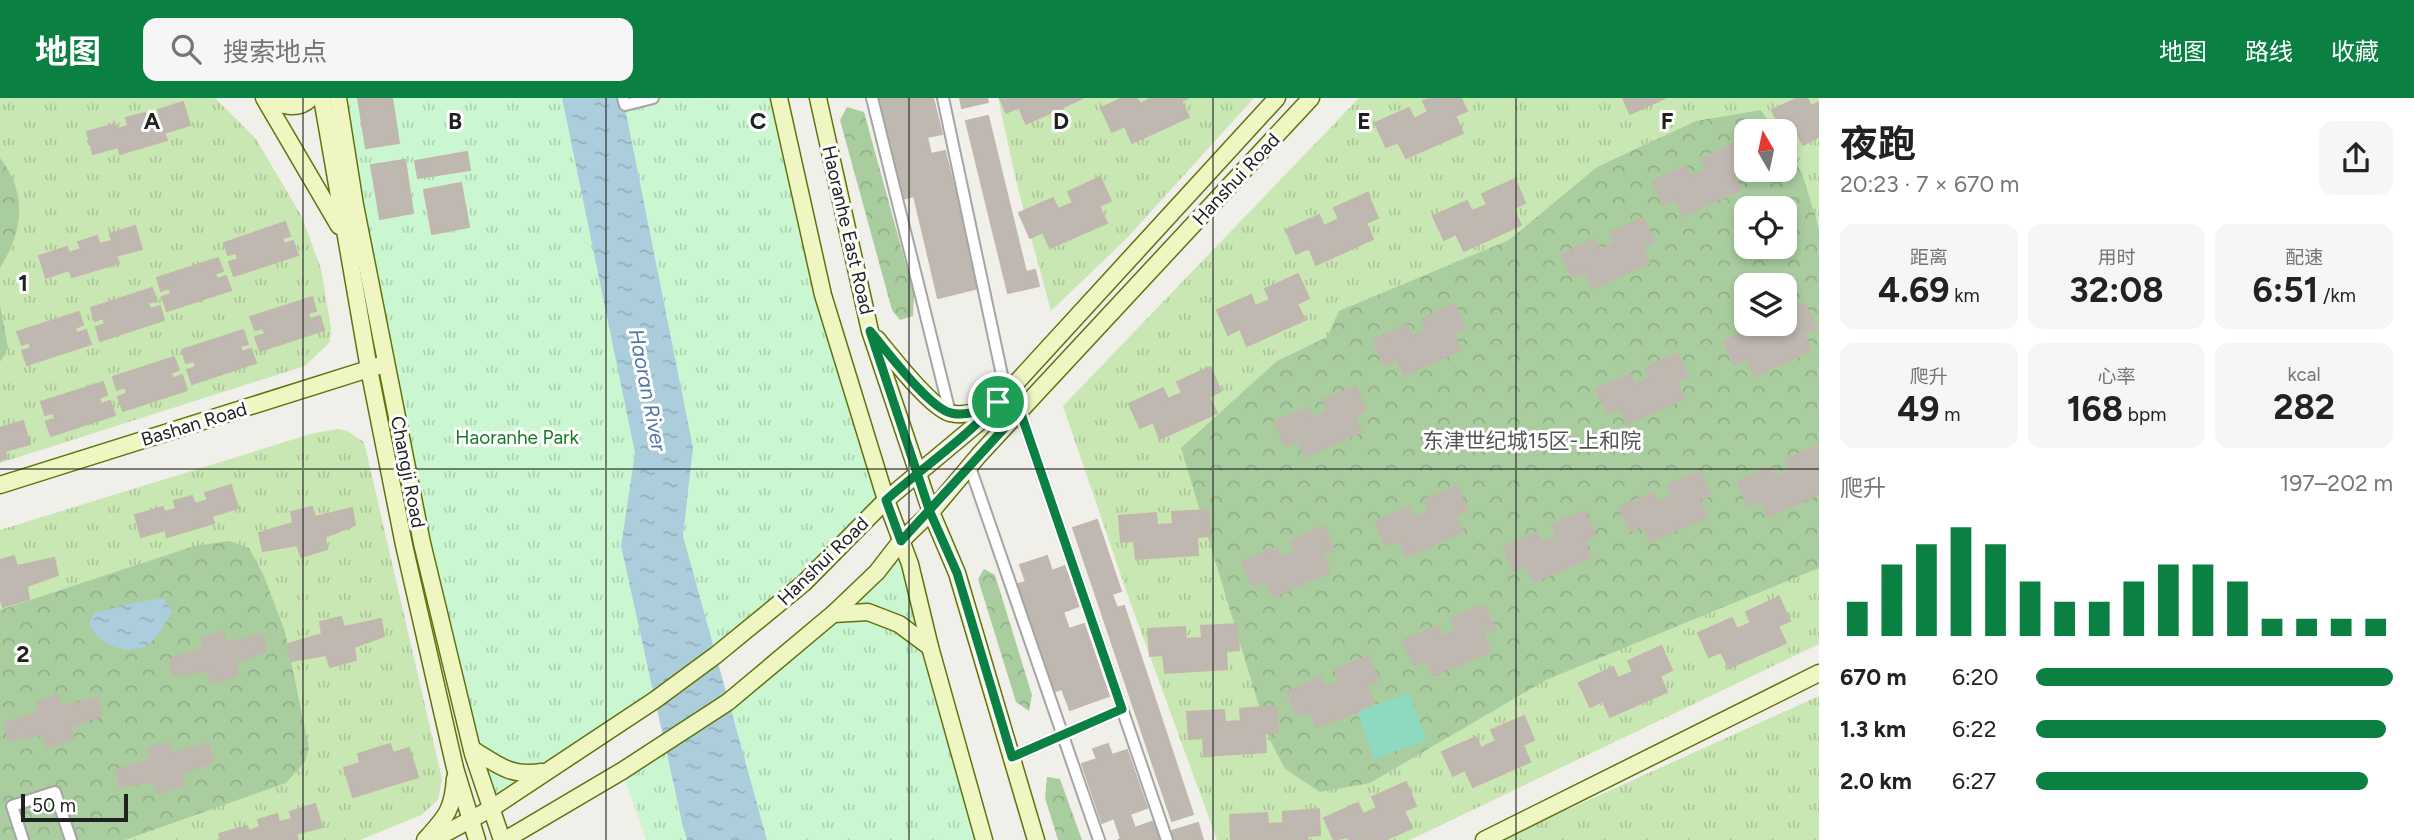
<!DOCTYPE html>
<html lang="zh">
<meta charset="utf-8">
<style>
body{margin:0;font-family:Figtree,"Noto Sans SC",sans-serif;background:#f6f6f6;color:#222;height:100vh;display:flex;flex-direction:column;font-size:26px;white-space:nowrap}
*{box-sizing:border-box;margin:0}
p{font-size:23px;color:#767676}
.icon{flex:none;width:38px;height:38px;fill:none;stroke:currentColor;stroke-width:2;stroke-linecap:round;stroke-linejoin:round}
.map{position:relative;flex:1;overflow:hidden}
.details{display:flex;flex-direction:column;background:#fff;width:595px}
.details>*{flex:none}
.needle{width:46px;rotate:351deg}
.tools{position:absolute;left:1734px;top:21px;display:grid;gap:14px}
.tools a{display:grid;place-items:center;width:63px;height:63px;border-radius:14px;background:#fff;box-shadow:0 4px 10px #0003;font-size:35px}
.scale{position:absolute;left:21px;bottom:18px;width:107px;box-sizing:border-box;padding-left:7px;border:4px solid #212121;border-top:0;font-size:19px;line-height:24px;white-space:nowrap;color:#212121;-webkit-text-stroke:5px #fff;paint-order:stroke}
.pin{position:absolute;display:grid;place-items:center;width:60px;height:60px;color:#fff;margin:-30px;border:4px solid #fff;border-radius:50%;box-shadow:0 2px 7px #0007}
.round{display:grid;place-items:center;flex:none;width:74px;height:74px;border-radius:14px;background:#f6f6f6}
.summary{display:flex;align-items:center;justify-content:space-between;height:119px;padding:0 21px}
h1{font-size:38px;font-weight:700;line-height:52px}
.metrics{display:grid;grid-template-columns:repeat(3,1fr);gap:10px;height:119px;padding:7px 21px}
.metrics div{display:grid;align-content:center;border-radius:14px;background:#f6f6f6;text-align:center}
.metrics b{font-size:35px;font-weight:700}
.metrics small{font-size:19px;font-weight:400}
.metrics p{font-size:19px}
.chart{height:196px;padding:14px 21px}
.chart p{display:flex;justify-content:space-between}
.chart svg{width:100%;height:126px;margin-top:7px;stroke:#0b8043;stroke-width:6}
ul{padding:0 21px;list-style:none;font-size:23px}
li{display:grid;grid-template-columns:112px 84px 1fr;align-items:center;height:52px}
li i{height:18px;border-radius:9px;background:#0b8043}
header{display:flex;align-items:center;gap:42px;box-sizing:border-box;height:98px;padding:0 35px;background:#0b8043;color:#fff}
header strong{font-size:33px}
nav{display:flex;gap:38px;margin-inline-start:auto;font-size:24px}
.search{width:490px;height:63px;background:#f6f6f6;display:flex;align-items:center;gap:18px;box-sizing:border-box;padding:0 24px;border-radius:14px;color:#767676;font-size:26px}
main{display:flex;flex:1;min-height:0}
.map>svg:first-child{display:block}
.grass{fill:url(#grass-tufts);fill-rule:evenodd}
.forest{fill:url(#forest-crowns);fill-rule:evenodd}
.park{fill:url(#park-tufts)}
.pitch{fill:#8ddac1}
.water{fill:url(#water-ripples)}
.building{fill:#beb8b1;stroke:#c2b7ac;stroke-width:2}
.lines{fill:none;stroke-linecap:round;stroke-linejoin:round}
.street-casing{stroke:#a5a5a5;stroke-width:14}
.secondary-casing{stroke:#61730d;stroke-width:19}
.street{stroke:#fff;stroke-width:10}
.secondary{stroke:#eff6c2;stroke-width:16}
.route-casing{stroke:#fff;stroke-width:14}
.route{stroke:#0b8043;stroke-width:9}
.grid{fill:none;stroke:#212121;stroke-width:2;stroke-opacity:0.55}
.labels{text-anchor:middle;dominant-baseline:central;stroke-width:6;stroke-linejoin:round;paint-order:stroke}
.street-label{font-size:19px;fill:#212121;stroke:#fff}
.park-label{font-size:19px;fill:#147a24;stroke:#fff}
.water-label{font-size:21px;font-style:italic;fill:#5074a3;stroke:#fff}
.neighbourhood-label{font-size:21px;fill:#545454;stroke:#fff}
.grid-label{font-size:23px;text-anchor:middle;font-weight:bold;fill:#212121;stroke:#fff;stroke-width:6;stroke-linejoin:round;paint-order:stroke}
</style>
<header>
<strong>地图</strong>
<div class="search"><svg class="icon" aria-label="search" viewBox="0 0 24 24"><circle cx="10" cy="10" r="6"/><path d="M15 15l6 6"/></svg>搜索地点</div>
<nav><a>地图</a><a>路线</a><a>收藏</a></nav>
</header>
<main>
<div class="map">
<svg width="1819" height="742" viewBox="0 0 1819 742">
<defs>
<pattern id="grass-tufts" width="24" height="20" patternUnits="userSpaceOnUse" patternTransform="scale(1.75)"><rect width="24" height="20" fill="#c9e7b3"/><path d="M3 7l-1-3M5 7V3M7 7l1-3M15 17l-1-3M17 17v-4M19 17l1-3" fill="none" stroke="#acc69a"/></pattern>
<pattern id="forest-crowns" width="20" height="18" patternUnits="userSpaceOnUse" patternTransform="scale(1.75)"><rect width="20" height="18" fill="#aacda0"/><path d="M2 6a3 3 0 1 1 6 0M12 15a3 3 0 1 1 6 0" fill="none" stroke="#92b08a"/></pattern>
<pattern id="park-tufts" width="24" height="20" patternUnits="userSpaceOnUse" patternTransform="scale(1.75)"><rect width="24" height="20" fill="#caf6d1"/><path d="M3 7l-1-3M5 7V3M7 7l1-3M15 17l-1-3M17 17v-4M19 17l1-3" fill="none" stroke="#add3b3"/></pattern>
<pattern id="water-ripples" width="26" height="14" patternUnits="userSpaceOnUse" patternTransform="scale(1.75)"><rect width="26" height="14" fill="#accddb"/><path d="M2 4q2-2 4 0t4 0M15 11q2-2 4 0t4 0" fill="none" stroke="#94b0bc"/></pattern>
</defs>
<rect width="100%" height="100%" fill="#f1efe9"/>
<g class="grass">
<polygon points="0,0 215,0 256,41 302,119 321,171 331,230 330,244 305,268 0,365"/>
<polygon points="998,0 1254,0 1127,140 1051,213 1018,91"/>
<path d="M1359 0H1819V546L1410 742H1217L1128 498 1063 308ZM1746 33H1785V72H1746ZM1746 110H1785V149H1746ZM1746 187H1785V226H1746Z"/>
<polygon points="338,331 347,333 364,344 442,681 438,702 421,717 360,742 0,742 0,432 314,335"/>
<polygon points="1819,598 1819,742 1505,742 1549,720"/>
</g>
<g class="forest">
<polygon points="847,9 864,14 914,196 913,218 900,222 892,212 840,22"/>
<path d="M1761 12 1774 33H1746V72H1785V49L1802 75 1819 131V470L1546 582 1370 685 1320 694 1285 671 1268 638 1181 350 1277 263 1327 239 1339 213 1509 142 1597 69 1696 23ZM1746 110H1785V149H1746ZM1746 187H1785V226H1746Z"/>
<path d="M0 60C28 96 23 133 0 170Z"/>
<polygon points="0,206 8,250 0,264"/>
<polygon points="229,443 249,450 264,478 285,534 309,650 305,664 286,685 125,742 0,742 0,512 194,448"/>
<polygon points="984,471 995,477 1032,597 1029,613 1016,604 978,481"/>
<polygon points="1047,679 1060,681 1082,742 1058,742 1045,700"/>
</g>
<g class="park">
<polygon points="338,0 562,0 635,355 621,448 655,602 492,710 473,656"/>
<polygon points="623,0 702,0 703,2 716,0 779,0 823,197 886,402 716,557 683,438 693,350"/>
<polygon points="901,443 984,742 767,742 728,604"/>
<polygon points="664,646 683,729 687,742 646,742 622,673"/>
</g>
<polygon class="pitch" points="1409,595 1427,642 1374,661 1357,614"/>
<g class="water">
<polygon points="562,0 623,0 693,350 683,438 767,742 687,742 683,729 621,448 635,355"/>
<path d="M163 500 172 513C166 524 159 538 149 546 130 560 96 547 89 525L95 515 127 506Z"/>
</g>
<g class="building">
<polygon points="358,0 392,0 399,45 366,50"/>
<polygon points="878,0 933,0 942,36 927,39 931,56 945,53 979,190 938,200 914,98 902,101"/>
<polygon points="960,0 987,0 988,4 962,10"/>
<polygon points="1000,0 1083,0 1026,26 1019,9 1006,15"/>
<polygon points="1123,0 1137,0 1140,6 1152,0 1188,0 1181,3 1189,19 1132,45 1125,28 1112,34 1101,10"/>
<polygon points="1431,0 1461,0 1467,13 1455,18 1463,35 1406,60 1398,44 1386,49 1375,25 1409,10 1414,21 1428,14 1423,3"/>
<polygon points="1623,0 1665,0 1630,16"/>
<polygon points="1798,0 1807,0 1811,8 1819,4 1819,39 1803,47 1795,30 1785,35 1782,33 1772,12"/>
<polygon points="183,4 190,27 164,35 167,42 120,56 118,49 93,56 87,34 115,26 117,31 128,28 126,20 145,15 147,22 160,19 158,12"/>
<polygon points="988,18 1026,174 1035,172 1039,188 1008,195 966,23"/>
<polygon points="1734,46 1744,71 1733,76 1740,92 1683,118 1676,101 1663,107 1653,83 1686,68 1691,79 1706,72 1701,61"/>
<polygon points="467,54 470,72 418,80 415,63"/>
<polygon points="405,62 413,115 380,121 371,67"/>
<polygon points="1100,79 1111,103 1099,108 1107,125 1050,150 1043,134 1030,140 1019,115 1053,100 1058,111 1073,105 1068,94"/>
<polygon points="1515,81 1525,105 1513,111 1521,127 1464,153 1456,136 1444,142 1433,118 1467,103 1472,113 1487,107 1482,96"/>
<polygon points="461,85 469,129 432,136 424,92"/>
<polygon points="1367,95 1378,120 1366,125 1373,141 1316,167 1309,150 1296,156 1286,132 1319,117 1324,128 1339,121 1334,110"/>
<polygon points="1643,120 1654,144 1642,149 1649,165 1592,191 1585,174 1572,180 1562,156 1595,141 1600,152 1615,145 1610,134"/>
<polygon points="285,124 290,138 282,140 284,146 293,143 298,157 234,178 229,164 238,161 236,155 228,157 224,145"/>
<polygon points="135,128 142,151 116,158 119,165 72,179 69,172 46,180 39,158 67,149 69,155 81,151 78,144 97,138 99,146 112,143 110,136"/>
<polygon points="218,160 223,173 215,176 217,181 226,178 231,192 167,213 162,199 171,196 169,190 161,193 157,180"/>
<polygon points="1298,176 1309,200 1297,206 1305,222 1247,248 1240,231 1228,237 1217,212 1251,197 1255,208 1270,202 1265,191"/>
<polygon points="152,190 157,203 148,205 150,211 160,208 164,222 100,243 96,229 105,226 103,220 95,223 91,210"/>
<polygon points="312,199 316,213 308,215 310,221 320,218 324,232 260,253 255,239 265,236 263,230 255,232 250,219"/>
<polygon points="1455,206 1465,230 1453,235 1461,252 1404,277 1397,261 1384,267 1373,242 1407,227 1412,238 1426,232 1422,221"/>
<polygon points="1805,206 1816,231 1804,236 1811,252 1754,278 1747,261 1734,267 1724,243 1757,228 1762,238 1777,232 1774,226 1785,226 1785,215"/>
<polygon points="79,214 83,227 75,230 77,235 86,232 91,246 27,267 22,253 31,250 29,244 22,247 17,234"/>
<polygon points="243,232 248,246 240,248 242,254 251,251 256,265 192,286 187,272 196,269 194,263 186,265 182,252"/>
<polygon points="1677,255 1688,279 1676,284 1684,301 1627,326 1619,310 1607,315 1596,291 1630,276 1635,287 1649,280 1645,270"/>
<polygon points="174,259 179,272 171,275 173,281 182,277 187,292 123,313 118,299 127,295 125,289 117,292 113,279"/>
<polygon points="1210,269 1221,293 1209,299 1217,315 1160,341 1153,324 1140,330 1129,306 1163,290 1168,301 1182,295 1177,284"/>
<polygon points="103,284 107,297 99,300 101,306 110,303 115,317 51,338 46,324 55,321 53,315 45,317 41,304"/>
<polygon points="1356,288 1366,312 1355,317 1362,334 1305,359 1298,343 1285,348 1274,324 1308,309 1313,320 1328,313 1323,302"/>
<polygon points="23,323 30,346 5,353 7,360 0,363 0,330"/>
<polygon points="1819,347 1819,396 1768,419 1760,402 1748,408 1737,384 1771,369 1776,379 1791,373 1786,362"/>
<polygon points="1700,373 1711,397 1699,402 1707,419 1650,444 1643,428 1630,433 1619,409 1653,394 1658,405 1672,398 1667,387"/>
<polygon points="231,387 238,410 212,418 214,425 167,439 165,432 141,439 135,417 163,409 164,414 176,411 174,403 192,398 195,406 208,402 205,395"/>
<polygon points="1457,388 1467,412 1455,417 1463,433 1406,459 1399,442 1386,448 1375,424 1409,409 1414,420 1429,413 1424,402"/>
<polygon points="312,409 315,419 352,410 355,427 325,439 327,451 301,459 297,447 263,453 259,435 293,425 291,414"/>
<polygon points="1208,412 1210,438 1197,439 1198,457 1136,461 1134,443 1121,444 1119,418 1156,415 1157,427 1173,426 1172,414"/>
<polygon points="1585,413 1595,437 1584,442 1591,459 1534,484 1527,468 1514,473 1503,449 1537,434 1542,445 1557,438 1552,427"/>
<polygon points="1097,422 1121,493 1112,496 1117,510 1124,508 1193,716 1172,723 1073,430"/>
<polygon points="1324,428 1334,452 1323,457 1330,474 1273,499 1266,483 1253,489 1242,464 1276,449 1281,460 1295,454 1291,443"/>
<polygon points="14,458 17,468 54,460 58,477 27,488 29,501 3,509 0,500 0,462"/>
<polygon points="1047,458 1052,473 1065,468 1079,508 1063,514 1069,531 1084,526 1109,598 1070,612 1062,591 1055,593 1018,486 1026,484 1020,467"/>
<polygon points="1779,499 1790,523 1778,528 1786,545 1729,570 1721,554 1709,559 1698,535 1732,520 1737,531 1751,525 1746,514"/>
<polygon points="1484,507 1495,531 1483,536 1491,553 1433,578 1426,562 1414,567 1403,543 1437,528 1442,539 1456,532 1451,521"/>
<polygon points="341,519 344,529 381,521 384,538 354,549 356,562 330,569 326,557 291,563 288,546 322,536 320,524"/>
<polygon points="1237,526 1239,552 1226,553 1227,571 1165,575 1163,557 1150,558 1148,531 1185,529 1186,541 1202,540 1201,528"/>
<polygon points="223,534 226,545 263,536 266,553 236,564 238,577 212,585 208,573 173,578 170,561 203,551 202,540"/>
<polygon points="1661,548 1672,572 1660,578 1667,594 1610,619 1603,603 1590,609 1579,585 1613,569 1618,580 1633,574 1628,563"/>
<polygon points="1368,558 1379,582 1367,587 1374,604 1357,614 1317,629 1310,613 1297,618 1287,594 1321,579 1325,590 1340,583 1335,572"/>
<polygon points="58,598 61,609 98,600 101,617 71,629 73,641 47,649 43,637 8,642 5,625 38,615 37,604"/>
<polygon points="1276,608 1278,635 1265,635 1266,654 1204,658 1203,640 1189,641 1187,614 1224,612 1225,624 1241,623 1240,611"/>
<polygon points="1524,618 1534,642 1523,647 1530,664 1473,689 1465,672 1453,678 1442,654 1476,639 1481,650 1496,643 1491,632"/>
<polygon points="169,645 172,655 209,646 213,664 182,675 184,687 158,695 154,683 120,689 116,672 150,662 148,650"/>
<polygon points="390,646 393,655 409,650 418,679 353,699 344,670 360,665 358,656"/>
<polygon points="1108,646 1112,657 1127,652 1147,710 1130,716 1135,730 1154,723 1161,742 1118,742 1121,741 1114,720 1102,725 1082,666 1097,661 1093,651"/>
<polygon points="1406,684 1416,708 1404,713 1412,730 1385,742 1349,742 1347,739 1334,742 1324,720 1358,705 1363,716 1377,710 1372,699"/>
<polygon points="315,706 322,729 296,736 298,742 221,742 219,736 247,728 249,733 260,729 258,722 277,716 279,724 292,721 290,714"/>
<polygon points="1319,711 1320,737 1307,738 1308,742 1231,742 1230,717 1267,715 1268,726 1283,725 1283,714"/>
<polygon points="1198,725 1203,742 1175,742 1172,733"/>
</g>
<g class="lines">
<g class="street-casing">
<g id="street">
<polyline points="623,0 625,7 653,0"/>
<polyline points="872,0 950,315"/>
<polyline points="943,0 1006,296"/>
<polyline points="1020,313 1167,742"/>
<polyline points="970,369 1099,742"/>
<polyline points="1012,659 1122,611"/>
<polyline points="23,742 12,708 55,694 71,742"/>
</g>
</g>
<g class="secondary-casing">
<g id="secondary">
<polyline points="264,0 339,128"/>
<path d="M265 0C281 7 297 14 311 0"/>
<polyline points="322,0 369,271 404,447 455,670 477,742"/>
<polyline points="338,0 355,107 422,445 473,656 502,742"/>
<polyline points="779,0 823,197 886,402 910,466 930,549 984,742"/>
<polyline points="818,0 870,233 931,414 957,475 1036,742"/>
<path d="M877 241C892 259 930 309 950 315 965 319 980 312 993 307"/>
<polyline points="0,387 378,268"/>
<polyline points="833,516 868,514 899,526 930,549"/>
<path d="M472 651C498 667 510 679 542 674"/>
<path d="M425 742C446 719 453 712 455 680"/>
<polyline points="433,742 492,710 655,602 716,557 804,485 886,402 983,321 1277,0"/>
<polyline points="505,742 622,673 728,604 833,516 877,474 901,443 931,414 979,357 1311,0"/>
<polyline points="1484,742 1819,575"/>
</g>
</g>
<use href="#street" class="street"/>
<use href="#secondary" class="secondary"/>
</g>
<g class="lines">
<g class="route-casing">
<path id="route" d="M998 304C965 341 923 369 886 402L901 443 1020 313 1122 611 1012 659 957 475 930 414 870 233C886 252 929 310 951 315 967 319 984 311 998 304"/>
</g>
<use href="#route" class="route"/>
</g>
<path class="grid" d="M303 0V742M606 0V742M909 0V742M1213 0V742M1516 0V742M0 371H1819"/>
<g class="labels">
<g class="street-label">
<text transform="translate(1236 81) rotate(-47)">Hanshui Road</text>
<text transform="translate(848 132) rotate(77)">Haoranhe East Road</text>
<text transform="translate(194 326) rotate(-17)">Bashan Road</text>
<text transform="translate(408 374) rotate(79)">Changji Road</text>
<text transform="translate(823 463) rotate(-44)">Hanshui Road</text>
</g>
<g class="park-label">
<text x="517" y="339">Haoranhe Park</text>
</g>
<g class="water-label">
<text transform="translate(648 292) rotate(79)">Haoran River</text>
</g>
<g class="neighbourhood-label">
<text x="1532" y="342">东津世纪城15区-上和院</text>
</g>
</g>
<g class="grid-label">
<text x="152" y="31">A</text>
<text x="455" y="31">B</text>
<text x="758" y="31">C</text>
<text x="1061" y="31">D</text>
<text x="1364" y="31">E</text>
<text x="1667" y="31">F</text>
<text x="23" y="193">1</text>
<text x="23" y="564">2</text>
</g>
</svg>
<div class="tools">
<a><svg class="needle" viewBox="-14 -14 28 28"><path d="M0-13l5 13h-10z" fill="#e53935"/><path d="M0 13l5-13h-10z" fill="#767676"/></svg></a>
<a><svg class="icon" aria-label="locate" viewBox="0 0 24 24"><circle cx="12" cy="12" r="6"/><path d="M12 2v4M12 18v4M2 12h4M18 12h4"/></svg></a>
<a><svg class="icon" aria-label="layers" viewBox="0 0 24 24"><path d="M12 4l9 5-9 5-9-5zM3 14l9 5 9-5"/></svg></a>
</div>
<div class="scale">50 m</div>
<div class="pin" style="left:998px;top:304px;background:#1e9e55"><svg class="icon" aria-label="arrive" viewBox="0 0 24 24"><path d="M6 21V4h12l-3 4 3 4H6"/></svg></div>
</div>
<section class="details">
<div class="summary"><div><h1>夜跑</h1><p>20:23 · 7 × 670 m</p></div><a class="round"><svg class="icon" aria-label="share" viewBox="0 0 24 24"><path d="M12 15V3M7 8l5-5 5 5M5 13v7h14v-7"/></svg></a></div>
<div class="metrics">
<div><p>距离</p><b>4.69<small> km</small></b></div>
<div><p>用时</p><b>32:08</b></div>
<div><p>配速</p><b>6:51<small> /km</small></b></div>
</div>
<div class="metrics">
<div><p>爬升</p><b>49<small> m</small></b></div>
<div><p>心率</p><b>168<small> bpm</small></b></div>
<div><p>kcal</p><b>282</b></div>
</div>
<div class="chart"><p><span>爬升</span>197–202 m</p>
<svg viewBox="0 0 160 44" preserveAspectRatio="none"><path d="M5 44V32M15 44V19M25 44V12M35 44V6M45 44V12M55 44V25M65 44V32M75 44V32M85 44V25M95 44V19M105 44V19M115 44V25M125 44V38M135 44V38M145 44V38M155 44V38"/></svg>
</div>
<ul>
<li><b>670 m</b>6:20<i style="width:100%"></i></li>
<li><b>1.3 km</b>6:22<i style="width:98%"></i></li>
<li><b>2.0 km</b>6:27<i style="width:93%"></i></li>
</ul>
</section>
</main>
